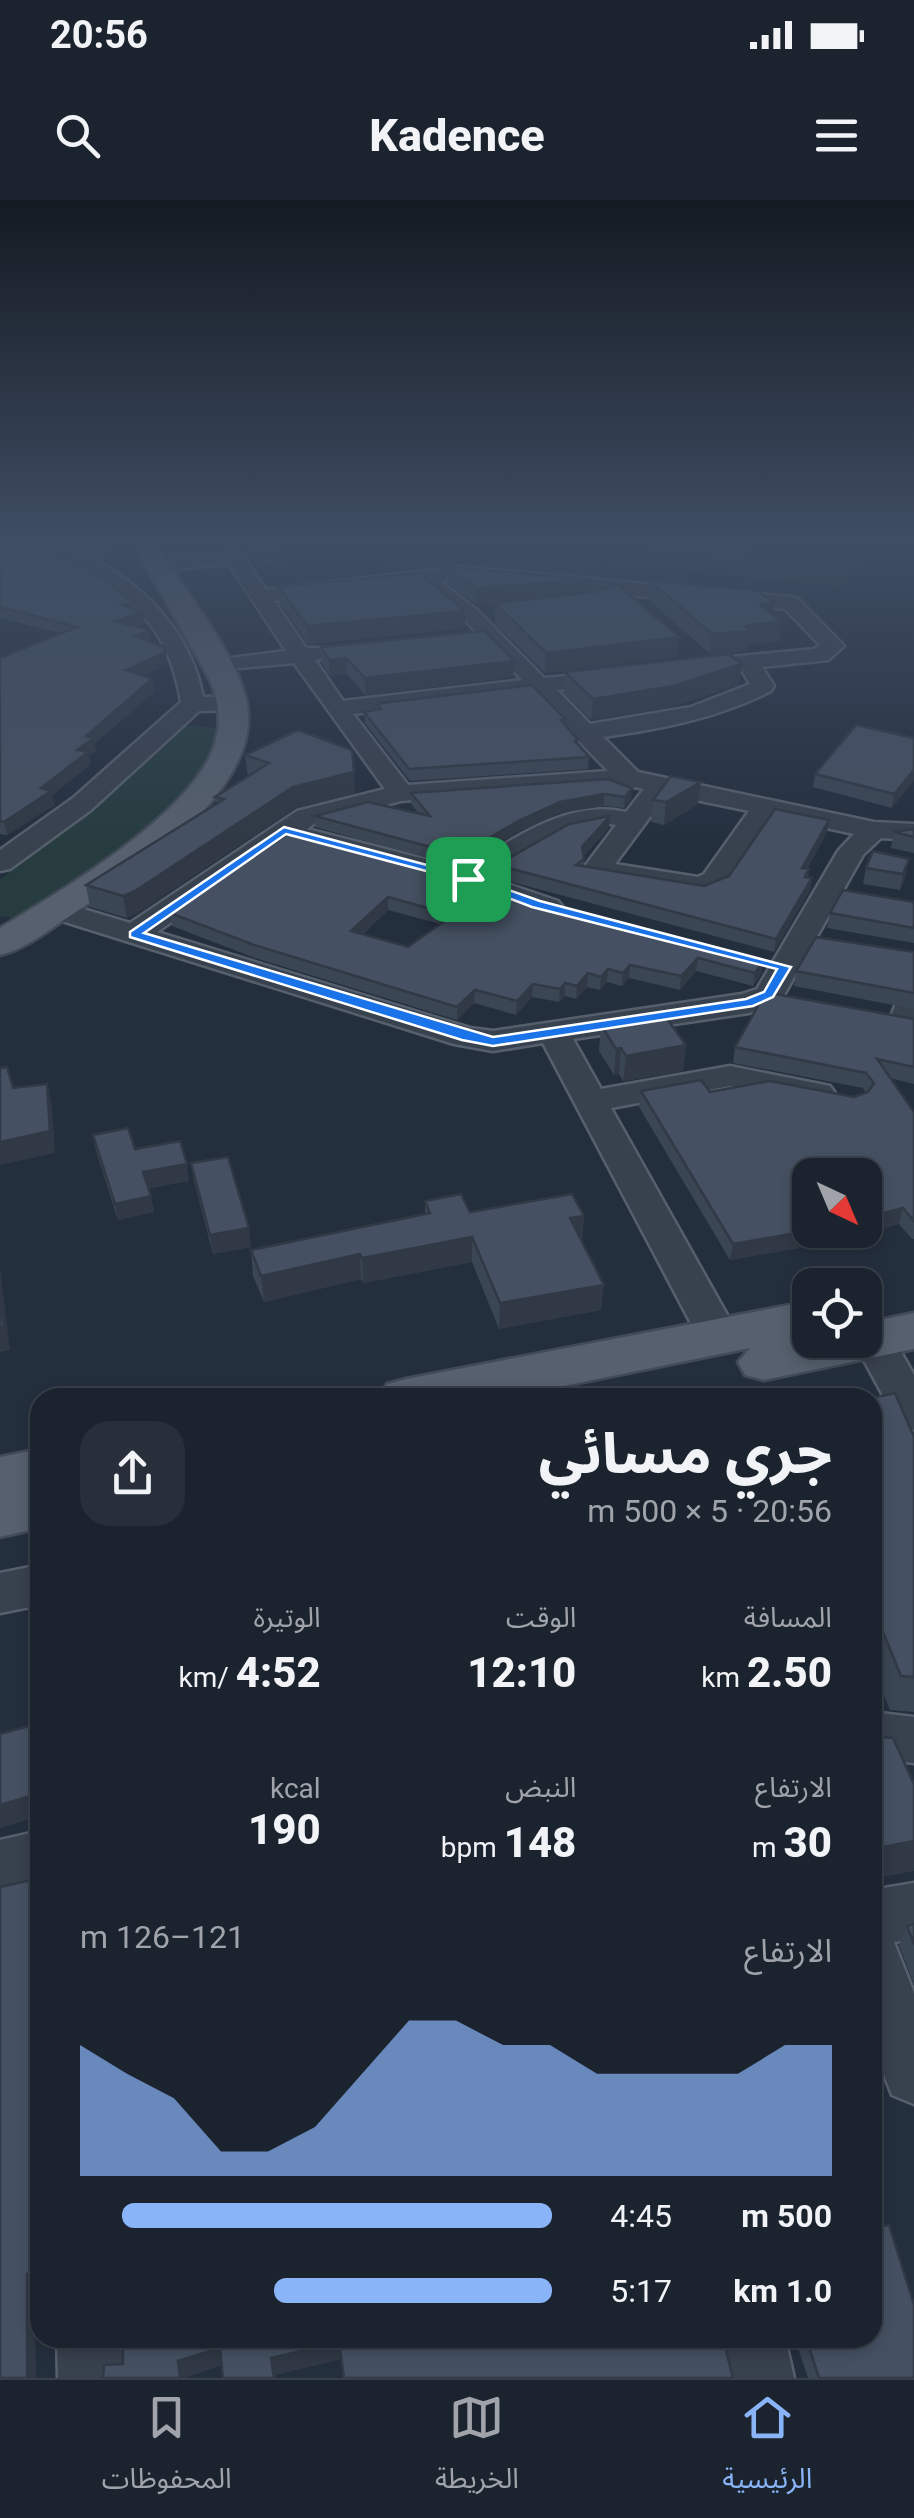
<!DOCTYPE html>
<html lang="ar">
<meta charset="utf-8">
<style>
body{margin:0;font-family:Roboto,"Noto Sans Arabic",sans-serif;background:#282f3a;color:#f1f3f6;direction:rtl;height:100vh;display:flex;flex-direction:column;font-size:38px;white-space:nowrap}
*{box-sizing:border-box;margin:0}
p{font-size:32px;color:#a0a4aa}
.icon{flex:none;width:55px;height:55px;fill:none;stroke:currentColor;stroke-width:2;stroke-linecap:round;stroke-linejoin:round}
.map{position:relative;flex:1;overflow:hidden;direction:ltr}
.panel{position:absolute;left:30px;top:1188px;width:852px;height:960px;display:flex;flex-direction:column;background:#1b232e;border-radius:30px;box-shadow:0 5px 15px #0003,0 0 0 2px #39404a;direction:rtl}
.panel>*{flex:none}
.needle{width:65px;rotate:136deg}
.controls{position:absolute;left:792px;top:958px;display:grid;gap:20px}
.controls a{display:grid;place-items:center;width:90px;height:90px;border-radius:20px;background:#1b232e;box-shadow:0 5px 15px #0003,0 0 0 2px #39404a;font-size:50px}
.pin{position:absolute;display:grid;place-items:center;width:85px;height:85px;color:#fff;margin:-42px;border-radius:20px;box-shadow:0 5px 15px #0006}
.round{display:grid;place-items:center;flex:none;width:105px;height:105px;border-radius:30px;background:#282f3a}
.overview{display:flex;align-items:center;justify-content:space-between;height:170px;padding:0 50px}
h1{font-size:55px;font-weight:800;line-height:75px}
.metrics{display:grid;grid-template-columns:repeat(3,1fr);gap:15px;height:170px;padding:10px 50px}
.metrics div{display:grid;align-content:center}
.metrics b{font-size:42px;font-weight:800}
.metrics small{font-size:28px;font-weight:400}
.metrics p{font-size:28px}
.chart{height:280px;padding:20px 50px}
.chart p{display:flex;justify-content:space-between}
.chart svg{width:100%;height:180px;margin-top:10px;fill:#8ab4f8;opacity:.7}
ul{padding:0 50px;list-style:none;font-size:32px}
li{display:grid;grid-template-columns:160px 120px 1fr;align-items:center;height:75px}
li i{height:25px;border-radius:12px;background:#8ab4f8}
.status{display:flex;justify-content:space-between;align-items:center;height:70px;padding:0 50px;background:#1b232e;direction:ltr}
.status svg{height:28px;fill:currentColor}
header{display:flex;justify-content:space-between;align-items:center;height:130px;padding:0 50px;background:#1b232e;font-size:45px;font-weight:800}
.dock{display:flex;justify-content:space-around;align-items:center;height:140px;border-top:2px solid #39404a;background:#1b232e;font-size:28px;color:#a0a4aa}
.dock a{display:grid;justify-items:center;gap:5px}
.dock .current{color:#8ab4f8}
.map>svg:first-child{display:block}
.green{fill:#263c3f}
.water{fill:#394c67}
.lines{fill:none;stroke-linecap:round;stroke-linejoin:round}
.minor-casing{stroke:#565f6c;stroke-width:5}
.major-casing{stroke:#414a57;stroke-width:5}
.minor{fill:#38414e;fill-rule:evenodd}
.major{fill:#56606e;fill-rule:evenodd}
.wall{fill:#3b4654;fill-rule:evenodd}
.shaded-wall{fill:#303945}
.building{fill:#455162;stroke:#303945;stroke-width:2.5;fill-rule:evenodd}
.route{fill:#1a73e8;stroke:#fff;stroke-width:2.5;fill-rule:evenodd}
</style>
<div class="status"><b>20:56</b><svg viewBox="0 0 49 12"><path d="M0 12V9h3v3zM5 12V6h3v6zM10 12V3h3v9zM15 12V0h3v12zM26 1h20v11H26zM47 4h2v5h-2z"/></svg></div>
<header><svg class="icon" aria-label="menu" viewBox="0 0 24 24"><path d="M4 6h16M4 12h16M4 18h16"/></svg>Kadence<svg class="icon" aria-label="search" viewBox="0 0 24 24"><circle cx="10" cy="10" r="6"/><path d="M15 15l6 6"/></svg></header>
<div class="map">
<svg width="914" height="2178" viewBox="0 0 914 2178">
<rect width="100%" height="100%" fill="#242f3e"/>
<g class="green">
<polygon points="400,340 876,340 843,387 597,362 576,378 361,361"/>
<path d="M184 525 219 528C201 616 86 678 13 718L0 716V680L117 589Z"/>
</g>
<polygon class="water" points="653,340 693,340 755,352 736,363 644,345"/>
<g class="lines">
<g class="minor-casing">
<g id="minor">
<path d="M15 340C99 340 189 413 203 497L233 496 245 503 233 510 199 511 91 610 10 669 0 671V650L73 598 181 502C169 426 131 394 63 363 47 356 26 351 15 340Z"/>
<path d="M234 352 241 354 266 390 459 367 791 397 798 399 844 446 828 460 762 467 774 486 771 491C718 518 661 529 603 537L638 572 874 622 914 624V640L881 638 863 655 780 802 749 813 573 839 601 889 730 866 830 886 835 893 830 900 818 903 730 886 611 908 739 1136 733 1146 718 1150 703 1146 543 843 493 851 454 844 43 715 38 709 43 703 53 700 130 723 297 611 385 589 294 463 208 471 205 466 208 461 286 451 229 364 154 371 144 365 154 359ZM447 379 785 409 820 445 814 449 680 462 677 467 680 472 688 474 741 469 750 484 691 507 590 524 557 490 624 481 627 476 624 471 544 478 478 411 442 383ZM421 386 464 419 522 480 343 501 315 460 329 458 332 453 329 448H306L274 401ZM533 493 608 571 408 585 353 514ZM629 586 644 589 626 612C568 598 512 640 464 669L307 629 315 623 401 601 565 587ZM667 594 749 611 704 674 698 677 615 664ZM772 616 854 634 838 651 757 789 742 794 493 831 470 828 157 732 289 641 435 678 548 716 558 713 563 707 558 701 490 678C521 658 578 616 616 625L585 666 590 676 701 695 711 692 724 686Z"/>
<polygon points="914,783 914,830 894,829 889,822 903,785"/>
<polygon points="873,1125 888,1129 914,1175 914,1230 899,1225 853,1140 865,1140 865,1127"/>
<polygon points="40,1365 40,1405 0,1413 0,1373"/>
<polygon points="872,1512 914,1517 914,1563 872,1558"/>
<polygon points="40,1631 40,1683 0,1694 0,1640"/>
<polygon points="914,1683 914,1739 894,1742 914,1793 914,1904 892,1895 872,1844 872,1690"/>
<polygon points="57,2138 127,2138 128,2178 58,2178"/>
<polygon points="715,2138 785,2138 794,2178 724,2178"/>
</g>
</g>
<g class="major-casing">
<g id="major">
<path d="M131 340H155C181 389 233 446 246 499 267 586 135 674 73 714 50 729 26 749 0 755V728C60 691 204 608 217 535 221 518 217 499 211 482Z"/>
<polygon points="810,1101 810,1140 865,1140 865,1123 914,1113 914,1149 764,1180 745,1175 738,1162 750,1148 504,1198 379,1198 387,1184 406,1179"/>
<polygon points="40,1249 40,1328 0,1337 0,1257"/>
</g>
</g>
<use href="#minor" class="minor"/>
<use href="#major" class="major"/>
</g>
<g class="wall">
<polygon points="0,340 120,393 135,409 144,424 136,427 150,430 151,442 167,464 142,476 154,492 94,544 96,551 89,556 90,565 52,595 54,605 7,635 0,634 0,458 60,433 0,418"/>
<polygon points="48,340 101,340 120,347 121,358 105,362"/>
<polygon points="241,340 398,340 381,347 256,366"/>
<polygon points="448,367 591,379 591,393 679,437 677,457 545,473 495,423 495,403 521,401 476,404 448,383"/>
<polygon points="650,381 773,415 781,421 779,441 749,445 749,451 710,454 649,400"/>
<polygon points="279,387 465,428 308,444 281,404"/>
<polygon points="321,447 513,477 365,495 347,474 330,476 322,463"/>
<polygon points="742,464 739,485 671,507 591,520 564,493 565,472"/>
<polygon points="377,505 565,524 589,557 588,569 410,581 365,523 364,512 377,510"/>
<polygon points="914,538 892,608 813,587 815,574"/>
<polygon points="245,555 355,593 295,608 138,713 127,718 90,707 86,685 216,604 215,597 248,576"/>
<polygon points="608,579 631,599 624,608 604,606 559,613 517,632 460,667 315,627 315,616 419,614 411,604 411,593"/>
<polygon points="653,600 698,604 664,625 651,622"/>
<polygon points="610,616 609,628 584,656 584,666 704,686 729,676 829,620 827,632 807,669 809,669 808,677 812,678 810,690 774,752 497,678 497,665"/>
<polygon points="914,629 914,653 891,648 894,632"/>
<path d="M289 633 761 774 753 786 696 771 680 790 629 778 622 786 607 782 600 790 587 787 576 799 565 796 559 802 532 797 516 815 474 803 457 820 255 758 172 726 170 713ZM388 710 440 724 408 747 363 734Z"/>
<polygon points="873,651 906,675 900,690 863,684 866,668"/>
<polygon points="914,702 914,743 827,728 830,713"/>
<polygon points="914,752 914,809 794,786 796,771"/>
<polygon points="914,819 914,884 890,878 914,912 914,1039 912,1039 899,1024 822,1044 730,1060 639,907 641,891 854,897 866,893 863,888 733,863 735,847"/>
<polygon points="601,825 686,845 683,871 623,881 619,874 614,875 599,851"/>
<polygon points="93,935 135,949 189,981 149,988 154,1012 118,1020 96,951"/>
<polygon points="191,963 251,1047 213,1054 194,981"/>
<polygon points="425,1001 470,1012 584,1016 582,1041 601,1110 499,1129 472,1062 363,1083 361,1079 264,1102 253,1076 251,1050 425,1014"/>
<polygon points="872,1198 914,1237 914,1512 890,1510 872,1465"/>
<polygon points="40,1678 39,2087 35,2088 0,2178"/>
<polygon points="914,1724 914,1785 899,1745 907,1726"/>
<polygon points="872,1781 876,1826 881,1840 872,1858"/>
<polygon points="795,2138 872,2138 914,2178 808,2178"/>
</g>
<g class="shaded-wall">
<polygon points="315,340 398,340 381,347 256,366 255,349"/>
<polygon points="120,347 121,358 105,362 104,351"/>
<polygon points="591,379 590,395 476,404 476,388"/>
<polygon points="775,403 772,422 781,421 779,441 749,445 749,451 710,454 712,434 745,426 760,405"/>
<polygon points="465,411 465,428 308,444 307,426"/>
<polygon points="143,413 144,424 116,433 115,421"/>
<polygon points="150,430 151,442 136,436"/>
<polygon points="679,437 677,457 545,473 546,453"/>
<polygon points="166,452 167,464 128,482 126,470"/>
<polygon points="346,458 347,474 330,476 329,460"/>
<polygon points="514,461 513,477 365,495 365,478"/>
<polygon points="742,464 739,485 671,507 591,520 593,499"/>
<polygon points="152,479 154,492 94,544 96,551 89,556 90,565 52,595 54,605 7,635 4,622 41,588 77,550 86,536"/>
<polygon points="914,570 914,580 892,608 894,594"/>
<polygon points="354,572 355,593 295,608 138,713 127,718 123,696 293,587"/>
<polygon points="701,582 698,604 664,625 666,602"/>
<polygon points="632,588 631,599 624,608 625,597"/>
<polygon points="604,594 604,606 559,613 517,632 460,667 460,655 518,621 560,602"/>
<polygon points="610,616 609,628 582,659 582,647"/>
<polygon points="829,620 827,632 800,680 802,668"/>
<polygon points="909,659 906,675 900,690 903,674"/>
<polygon points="812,678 810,690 774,752 776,739"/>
<polygon points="388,697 388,710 352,744 351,731"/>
<polygon points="698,758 696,771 680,790 681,776"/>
<polygon points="763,761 761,774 753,786 755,773"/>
<polygon points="630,765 629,778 622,786 623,773"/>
<polygon points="608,769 607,782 600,790 601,777"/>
<polygon points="588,773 587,787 576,799 577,786"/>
<polygon points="565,783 565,796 559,802 560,789"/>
<polygon points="533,784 532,797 516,815 517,801"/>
<polygon points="475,790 474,803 457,820 457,807"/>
<polygon points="686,845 683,871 623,881 626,856"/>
<polygon points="621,848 619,874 614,875 616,849"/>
<polygon points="47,884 52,906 55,953 0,965 0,942"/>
<polygon points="187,964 189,981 146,988 143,972"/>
<polygon points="151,996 154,1012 118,1020 115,1004"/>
<polygon points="903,1008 899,1024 822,1044 730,1060 733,1044 813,1030 865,1030 865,1018"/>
<polygon points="584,1016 582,1041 570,1018"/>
<polygon points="249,1028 251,1047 213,1054 210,1035"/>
<polygon points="472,1037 472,1062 363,1083 362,1058"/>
<polygon points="360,1054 361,1079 264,1102 261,1076"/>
<polygon points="0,1068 10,1150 0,1152"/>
<polygon points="604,1085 601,1110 499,1129 500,1103"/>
<polygon points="40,1593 40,1616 0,1628 0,1605"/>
<polygon points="914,1641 914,1671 872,1679 872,1649"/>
<polygon points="40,1777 40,2001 34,1988"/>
<polygon points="31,2038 39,2052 39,2087 31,2073"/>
<polygon points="27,2074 35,2088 36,2178 27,2178"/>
<polygon points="339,2142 342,2159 276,2175 276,2178 274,2178 271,2158"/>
<polygon points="220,2148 225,2164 185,2178 180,2178 178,2161"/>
</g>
<g class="building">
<polygon points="0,340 21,340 84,367 119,389 115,390 134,402 123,405 143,413 115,421 150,430 136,436 164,447 166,452 126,470 152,479 86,536 94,538 77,550 88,552 41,588 51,591 4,622 0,621 0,458 77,427 0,407"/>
<polygon points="74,340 101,340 120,347 104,351"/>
<polygon points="249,340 315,340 255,349"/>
<polygon points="448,367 591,379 476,388"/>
<polygon points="420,373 465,411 307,426 279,387"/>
<polygon points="650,381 757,391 775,403 760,405 781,421 745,426 751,431 712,434"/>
<polygon points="617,384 679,437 546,453 495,403 596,392"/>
<polygon points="485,431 514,461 365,478 346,458 329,460 321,447"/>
<polygon points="729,454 742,464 673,486 593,499 565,472"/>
<polygon points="532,485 565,519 561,520 578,540 575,541 589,557 409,569 364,512 381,509 377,505 382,503"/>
<polygon points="856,525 914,538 914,570 894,594 815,574"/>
<polygon points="298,530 352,550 354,572 293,587 135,691 123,696 86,685 224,599 215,597 269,563 245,555"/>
<polygon points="671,576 701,582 666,602 653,600"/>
<polygon points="608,579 632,588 625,597 604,594 560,602 518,621 460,655 315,616 368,602 430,616 411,593"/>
<polygon points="775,609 829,620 802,668 809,669 805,677 812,678 776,739 497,665 569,624 610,616 582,647 584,659 576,665 704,686 729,676"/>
<polygon points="914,629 914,637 894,632"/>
<path d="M289 633 763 761 755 773 698 758 681 776 630 765 623 773 608 769 601 777 588 773 577 786 565 783 560 789 533 784 517 801 475 790 457 807 254 745 170 713ZM388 697 453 715 408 747 351 731Z"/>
<polygon points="873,651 909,659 903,674 866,668"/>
<polygon points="843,690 914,702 914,728 830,713"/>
<polygon points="816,737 914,752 914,793 796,771"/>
<polygon points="775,794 914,819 914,867 877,859 914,912 914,1021 903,1008 865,1018 865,975 810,975 810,1030 813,1030 733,1044 641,891 701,880 710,892 770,881 854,897 868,892 874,883 866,873 735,847 763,797"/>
<polygon points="665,816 686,845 626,856 621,848 616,849 601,825"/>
<polygon points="7,867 13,888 47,884 50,931 0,942 0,868"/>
<polygon points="128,928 135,949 180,941 187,964 143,972 151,996 115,1004 93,935"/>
<polygon points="228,957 249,1028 210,1035 191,963"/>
<polygon points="461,994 470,1012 572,994 584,1016 570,1018 604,1085 500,1103 472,1037 362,1058 360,1054 261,1076 251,1050 430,1013 425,1001"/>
<polygon points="0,1093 4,1127 0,1127"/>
<polygon points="895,1193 914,1237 914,1477 901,1476 872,1405 872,1198"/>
<polygon points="40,1523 40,1593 0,1605 0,1534"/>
<polygon points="872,1536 893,1538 914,1584 914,1641 872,1649"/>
<polygon points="40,1678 39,1900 34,1988 40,1987 40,2037 31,2038 31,2073 27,2074 27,2178 0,2178 0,1687"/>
<polygon points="914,1724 914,1744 907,1726"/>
<polygon points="872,1781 875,1789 876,1826 881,1840 872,1841"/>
<polygon points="889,2025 914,2105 914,2178 819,2178 806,2138 872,2138 872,2028"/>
<polygon points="144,2138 147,2147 163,2138 723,2138 733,2178 344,2178 339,2142 271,2158 274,2178 223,2178 220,2148 178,2161 180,2178 103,2178 104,2165 123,2164 123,2146"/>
</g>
<linearGradient id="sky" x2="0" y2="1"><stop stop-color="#141a22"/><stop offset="0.53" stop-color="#3f4d63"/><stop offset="1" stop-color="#3f4d63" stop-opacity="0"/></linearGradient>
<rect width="914" height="645" fill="url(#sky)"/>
<path class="route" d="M284 627 472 677 540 701 791 767 773 797 753 806 493 846 462 840 130 737V732ZM286 634 464 681 532 707 777 769 764 792 746 799 493 837 144 733Z"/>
</svg>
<div class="controls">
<a><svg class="needle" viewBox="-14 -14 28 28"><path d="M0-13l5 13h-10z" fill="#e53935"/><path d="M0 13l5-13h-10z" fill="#a0a4aa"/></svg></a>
<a><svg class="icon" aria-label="locate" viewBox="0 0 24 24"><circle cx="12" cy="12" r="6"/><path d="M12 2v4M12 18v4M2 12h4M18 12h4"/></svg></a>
</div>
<div class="pin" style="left:468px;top:679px;background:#1e9e55"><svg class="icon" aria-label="arrive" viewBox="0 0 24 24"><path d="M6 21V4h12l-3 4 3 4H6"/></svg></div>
<section class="panel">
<div class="overview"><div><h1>جري مسائي</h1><p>20:56 · 5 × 500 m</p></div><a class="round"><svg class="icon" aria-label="share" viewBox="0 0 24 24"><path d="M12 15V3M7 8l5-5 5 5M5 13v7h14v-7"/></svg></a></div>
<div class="metrics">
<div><p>المسافة</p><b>2.50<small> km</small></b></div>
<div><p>الوقت</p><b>12:10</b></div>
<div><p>الوتيرة</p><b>4:52<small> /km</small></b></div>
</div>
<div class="metrics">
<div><p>الارتفاع</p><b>30<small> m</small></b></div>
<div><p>النبض</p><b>148<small> bpm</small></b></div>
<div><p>kcal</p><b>190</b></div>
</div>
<div class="chart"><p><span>الارتفاع</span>121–126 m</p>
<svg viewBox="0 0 160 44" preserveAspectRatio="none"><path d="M0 44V12L10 19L20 25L30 38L40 38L50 32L60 19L70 6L80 6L90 12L100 12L110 19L120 19L130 19L140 19L150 12L160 12V44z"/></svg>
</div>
<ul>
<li><b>500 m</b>4:45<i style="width:91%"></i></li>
<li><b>1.0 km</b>5:17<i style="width:59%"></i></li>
</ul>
</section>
</div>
<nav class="dock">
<a class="current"><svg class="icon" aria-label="home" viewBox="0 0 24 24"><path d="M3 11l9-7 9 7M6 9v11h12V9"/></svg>الرئيسية</a>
<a><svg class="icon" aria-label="map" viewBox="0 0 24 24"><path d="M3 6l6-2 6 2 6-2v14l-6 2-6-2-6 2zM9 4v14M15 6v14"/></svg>الخريطة</a>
<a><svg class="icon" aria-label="saved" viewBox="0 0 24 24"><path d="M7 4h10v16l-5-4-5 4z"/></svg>المحفوظات</a>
</nav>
